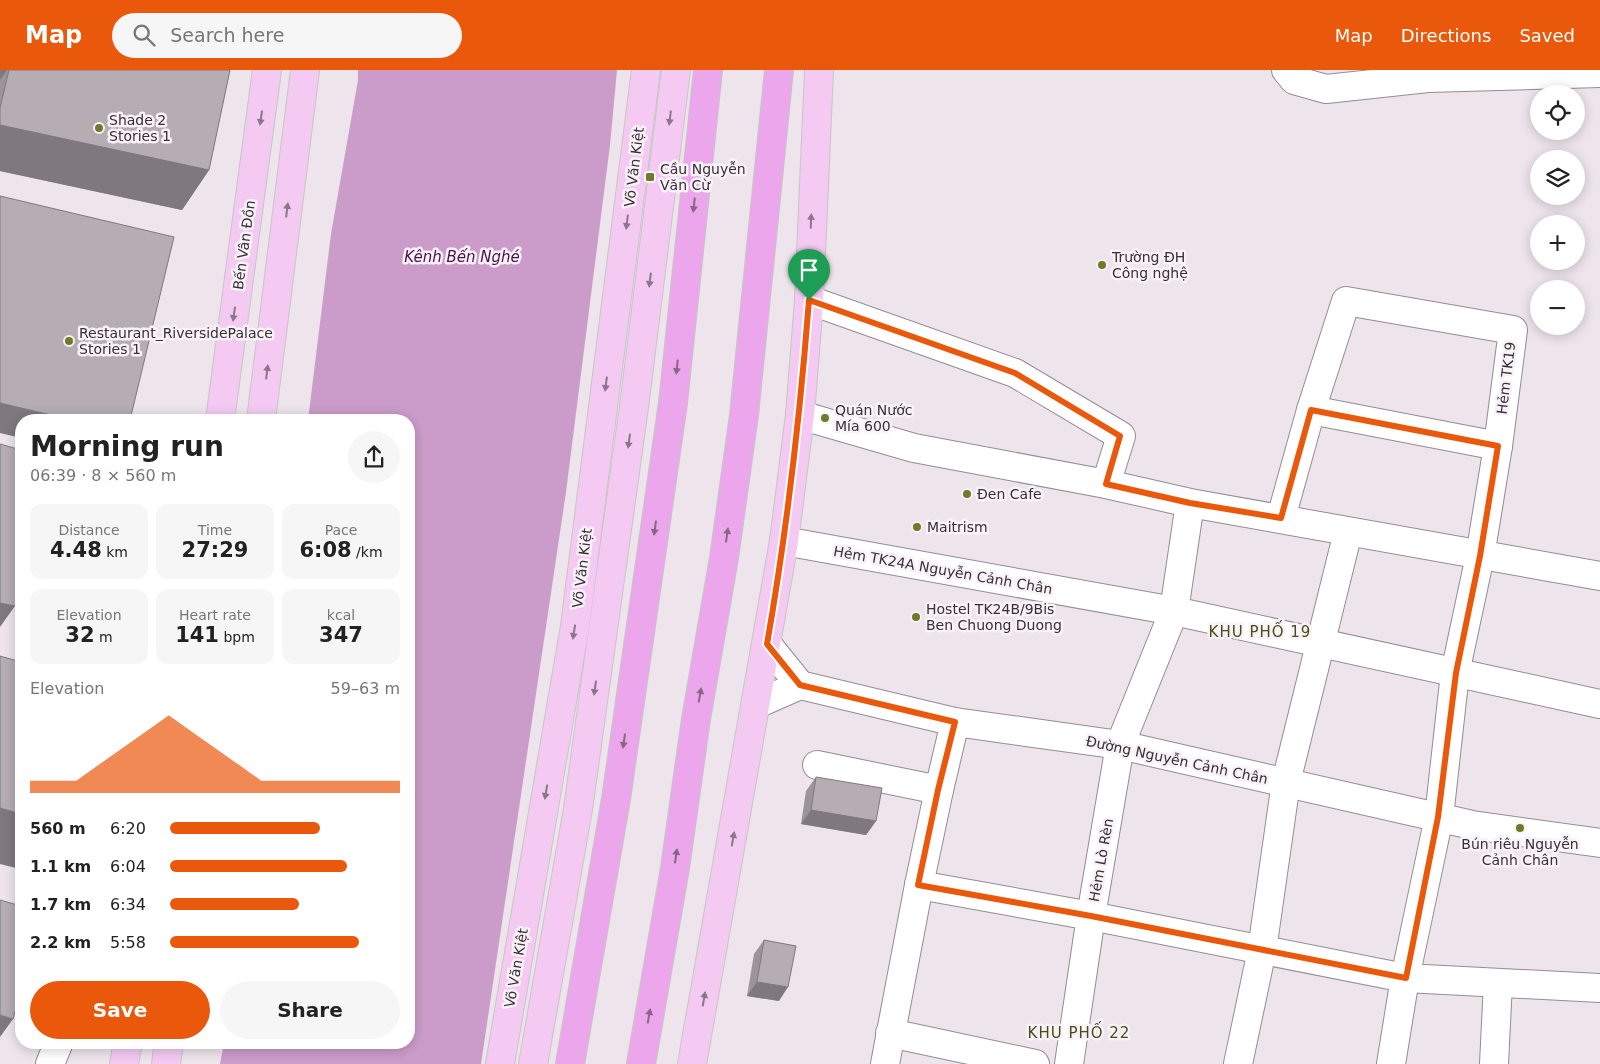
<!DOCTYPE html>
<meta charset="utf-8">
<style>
body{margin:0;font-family:"DejaVu Sans",sans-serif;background:#f6f6f6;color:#222;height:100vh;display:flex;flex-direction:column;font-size:19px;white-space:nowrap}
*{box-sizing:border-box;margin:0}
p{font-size:16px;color:#767676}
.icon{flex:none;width:28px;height:28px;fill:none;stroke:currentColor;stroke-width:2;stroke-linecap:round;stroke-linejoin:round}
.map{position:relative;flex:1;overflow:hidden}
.drawer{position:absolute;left:15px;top:344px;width:400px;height:635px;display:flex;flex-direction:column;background:#fff;border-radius:20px;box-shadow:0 2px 12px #0003}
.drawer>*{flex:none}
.fabs{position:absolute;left:1530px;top:15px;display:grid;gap:10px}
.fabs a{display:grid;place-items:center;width:55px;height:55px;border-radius:50%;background:#fff;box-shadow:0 2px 12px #0003;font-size:25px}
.pin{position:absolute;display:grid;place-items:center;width:42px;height:42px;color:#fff;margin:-51px -21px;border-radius:50% 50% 50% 0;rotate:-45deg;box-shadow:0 0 5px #0007}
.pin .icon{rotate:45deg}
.round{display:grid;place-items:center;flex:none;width:52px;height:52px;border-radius:26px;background:#f6f6f6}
.head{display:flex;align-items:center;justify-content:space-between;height:85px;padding:0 15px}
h1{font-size:28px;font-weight:700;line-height:38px}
.figures{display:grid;grid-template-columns:repeat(3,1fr);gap:8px;height:85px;padding:5px 15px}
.figures div{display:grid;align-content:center;border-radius:12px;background:#f6f6f6;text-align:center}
.figures b{font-size:21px;font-weight:700}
.figures small{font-size:14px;font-weight:400}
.figures p{font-size:14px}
.chart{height:140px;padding:10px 15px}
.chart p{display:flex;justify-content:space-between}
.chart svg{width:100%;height:90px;margin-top:5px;fill:#ea580c;opacity:.7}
.action{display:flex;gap:10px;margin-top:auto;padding:10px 15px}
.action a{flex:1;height:58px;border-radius:30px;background:#ea580c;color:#fff;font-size:20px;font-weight:700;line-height:58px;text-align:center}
.action a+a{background:#f6f6f6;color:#222}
ul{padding:0 15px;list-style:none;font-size:16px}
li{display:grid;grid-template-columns:80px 60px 1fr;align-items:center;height:38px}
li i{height:12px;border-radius:6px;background:#ea580c}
header{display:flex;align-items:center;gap:30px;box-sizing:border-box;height:70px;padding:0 25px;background:#ea580c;color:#fff}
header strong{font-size:24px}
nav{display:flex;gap:28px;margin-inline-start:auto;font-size:18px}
.search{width:350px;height:45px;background:#f6f6f6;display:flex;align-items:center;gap:12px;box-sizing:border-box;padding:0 18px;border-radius:28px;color:#767676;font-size:19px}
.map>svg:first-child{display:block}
.water{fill:#cb9cca}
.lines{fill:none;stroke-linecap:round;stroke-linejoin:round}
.minor-casing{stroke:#948c94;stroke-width:30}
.major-casing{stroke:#c6c5c6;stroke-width:30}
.highway-casing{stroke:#c6c5c6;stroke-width:30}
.minor{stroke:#fff;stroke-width:28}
.major{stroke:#f4caf3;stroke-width:28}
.highway{stroke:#eca6eb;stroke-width:28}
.wall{fill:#9c949b}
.shaded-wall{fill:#7f787e}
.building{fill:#b5acb4;stroke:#7f787e}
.oneway{fill:#8b768a}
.oneway2{fill:#876686}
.route-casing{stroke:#fff;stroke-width:10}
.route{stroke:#ea580c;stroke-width:6}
.poi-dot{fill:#6f7b27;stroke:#faf1f9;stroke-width:2}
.labels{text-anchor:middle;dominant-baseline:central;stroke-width:5;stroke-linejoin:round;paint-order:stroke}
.poi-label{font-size:14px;fill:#353134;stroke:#faf1f9;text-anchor:start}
.street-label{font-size:14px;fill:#353134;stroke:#faf1f9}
.water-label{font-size:15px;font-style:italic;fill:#49114a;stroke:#faf1f9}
.neighbourhood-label{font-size:15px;letter-spacing:1px;fill:#464f15;stroke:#faf1f9}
</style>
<header>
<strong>Map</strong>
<div class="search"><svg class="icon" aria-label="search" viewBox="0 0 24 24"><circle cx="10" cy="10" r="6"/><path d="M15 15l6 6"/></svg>Search here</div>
<nav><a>Map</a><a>Directions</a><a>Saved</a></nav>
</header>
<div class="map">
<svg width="1600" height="994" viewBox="0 0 1600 994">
<rect width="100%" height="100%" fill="#ede4ec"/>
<polygon class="water" points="358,0 617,0 610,75 566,422 481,994 220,994 224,973 409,972 409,350 308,350 331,164 358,10"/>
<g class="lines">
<g class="minor-casing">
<g id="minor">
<polyline points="1286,0 1294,10 1326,19 1428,8 1600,3"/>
<polyline points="809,230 1015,303 1121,366 1106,414"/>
<polyline points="1311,340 1498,376"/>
<polyline points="800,345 914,378 1106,414 1190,433 1600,506"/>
<polyline points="1281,448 1311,340 1346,231 1513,260 1498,376 1480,486 1455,603 1439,747 1405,908 1391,994"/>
<polyline points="784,471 1174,541 1600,634"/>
<polyline points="767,574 800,615"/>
<polyline points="757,634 800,615 955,652 1120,675 1472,755 1600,773"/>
<polyline points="817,695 939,720"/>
<polyline points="919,815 1091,846 1405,908 1600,918"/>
<polyline points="890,963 1035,994"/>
<polyline points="50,994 59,972"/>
<polyline points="885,994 919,815 939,720 955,652"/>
<polyline points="1069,994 1091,846 1120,675 1174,541 1190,433"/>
<polyline points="1238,994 1262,880 1286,712 1348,462"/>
<polyline points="1494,994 1498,913"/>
</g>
</g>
<g class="major-casing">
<g id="major">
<polyline points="220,350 267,0"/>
<polyline points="261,350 305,0"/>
<polyline points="124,994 128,972"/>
<polyline points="166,994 169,972"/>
<polyline points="500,994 575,556 646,0"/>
<polyline points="533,994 578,739 634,337 676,0"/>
<polyline points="692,994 784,471 800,345 809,230 819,0"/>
</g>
</g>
<g class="highway-casing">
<g id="highway">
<polyline points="570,994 616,729 673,333 708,0"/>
<polyline points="641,994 675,798 696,649 724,488 744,345 779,0"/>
</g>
</g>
<use href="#minor" class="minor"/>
<use href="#major" class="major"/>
<use href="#highway" class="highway"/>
</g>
<g class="wall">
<polygon points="0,0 230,0 209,100 182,140 0,101"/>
<polygon points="816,707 876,751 866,765 801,754 806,721"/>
<polygon points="764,870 779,931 747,926 754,884"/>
</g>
<g class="shaded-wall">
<polygon points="0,0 7,0 0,10"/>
<polygon points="0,55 209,100 182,140 0,101"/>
<polygon points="0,333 72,350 21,350 21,368 0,363"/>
<polygon points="0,533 15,536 0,557"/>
<polygon points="0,738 21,744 21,790 16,798 0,794"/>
<polygon points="811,740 876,751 866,765 801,754"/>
<polygon points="757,912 788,917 779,931 747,926"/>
<polygon points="0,945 13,949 0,967"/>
</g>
<g class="building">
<polygon points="9,0 230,0 209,100 0,55 0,38"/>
<polygon points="0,126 174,167 130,350 72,350 0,333"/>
<polygon points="0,374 21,380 21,511 15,536 0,533"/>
<polygon points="0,586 21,592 21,744 0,738"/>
<polygon points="816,707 882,718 876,751 811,740"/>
<polygon points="0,830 21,836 21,920 13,949 0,945"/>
<polygon points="764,870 796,876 788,917 757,912"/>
</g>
<defs><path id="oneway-solid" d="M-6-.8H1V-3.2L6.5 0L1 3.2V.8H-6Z" transform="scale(1.25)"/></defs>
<g class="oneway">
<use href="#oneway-solid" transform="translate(261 48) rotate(98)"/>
<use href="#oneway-solid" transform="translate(670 48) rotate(97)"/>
<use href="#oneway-solid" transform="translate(287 140) rotate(-83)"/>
<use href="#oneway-solid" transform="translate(811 151) rotate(-88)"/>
<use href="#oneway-solid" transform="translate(627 152) rotate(97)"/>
<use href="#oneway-solid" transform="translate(650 210) rotate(97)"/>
<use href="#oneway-solid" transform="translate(234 244) rotate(98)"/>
<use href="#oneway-solid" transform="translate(267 302) rotate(-83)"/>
<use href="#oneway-solid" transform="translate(606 314) rotate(97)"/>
<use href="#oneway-solid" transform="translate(629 371) rotate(98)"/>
<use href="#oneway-solid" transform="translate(574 562) rotate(99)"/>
<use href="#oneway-solid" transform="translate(595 618) rotate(98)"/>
<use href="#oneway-solid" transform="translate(546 722) rotate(100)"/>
<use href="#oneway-solid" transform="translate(733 769) rotate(-80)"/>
<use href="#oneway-solid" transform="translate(704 929) rotate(-80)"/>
</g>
<g class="oneway2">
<use href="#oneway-solid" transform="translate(694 135) rotate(96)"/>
<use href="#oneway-solid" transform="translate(677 297) rotate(96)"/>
<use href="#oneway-solid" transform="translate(655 458) rotate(98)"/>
<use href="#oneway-solid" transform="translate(727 465) rotate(-82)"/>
<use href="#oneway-solid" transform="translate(700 625) rotate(-80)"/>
<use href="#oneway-solid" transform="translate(624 671) rotate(98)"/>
<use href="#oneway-solid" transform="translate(676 786) rotate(-82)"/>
<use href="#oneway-solid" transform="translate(649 946) rotate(-80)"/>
</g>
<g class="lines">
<g class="route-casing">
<path id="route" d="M809 230 1015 303 1120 366 1106 414 1190 433 1281 448 1311 340 1498 376 1480 486 1456 603 1438 747 1406 908 1091 846 918 815 938 720 955 652 800 615 767 574C787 460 800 346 809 230Z"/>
</g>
<use href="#route" class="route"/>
</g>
<g class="poi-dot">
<circle cx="99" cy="58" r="5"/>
<rect x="645" y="102" width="10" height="10" rx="2.5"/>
<circle cx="1102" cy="195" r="5"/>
<circle cx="69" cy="271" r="5"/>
<circle cx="825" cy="348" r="5"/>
<circle cx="967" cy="424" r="5"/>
<circle cx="917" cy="457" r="5"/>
<circle cx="916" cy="547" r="5"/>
<circle cx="1520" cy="758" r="5"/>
</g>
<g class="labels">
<g class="poi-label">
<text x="109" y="50">Shade 2<tspan x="109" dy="16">Stories 1</tspan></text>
<text x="660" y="99">Cầu Nguyễn<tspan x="660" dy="16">Văn Cừ</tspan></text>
<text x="1112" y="187">Trường ĐH<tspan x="1112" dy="16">Công nghệ</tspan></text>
<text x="79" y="263">Restaurant_RiversidePalace<tspan x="79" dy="16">Stories 1</tspan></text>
<text x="835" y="340">Quán Nước<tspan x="835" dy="16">Mía 600</tspan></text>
<text x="977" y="424">Đen Cafe</text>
<text x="927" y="457">Maitrism</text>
<text x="926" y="539">Hostel TK24B/9Bis<tspan x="926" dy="16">Ben Chuong Duong</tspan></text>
<text x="1520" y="774" text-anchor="middle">Bún riêu Nguyễn<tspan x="1520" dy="16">Cảnh Chân</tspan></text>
</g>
<g class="street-label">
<text transform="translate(634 97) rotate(-83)">Võ Văn Kiệt</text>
<text transform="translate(244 175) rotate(-82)">Bến Vân Đồn</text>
<text transform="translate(1506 308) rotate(-83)">Hẻm TK19</text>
<text transform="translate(582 498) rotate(-83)">Võ Văn Kiệt</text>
<text transform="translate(943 500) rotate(10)">Hẻm TK24A Nguyễn Cảnh Chân</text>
<text transform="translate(1177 690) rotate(12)">Đường Nguyễn Cảnh Chân</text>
<text transform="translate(1101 790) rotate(-80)">Hẻm Lò Rèn</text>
<text transform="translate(516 898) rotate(-80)">Võ Văn Kiệt</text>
</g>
<g class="water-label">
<text x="462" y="187">Kênh Bến Nghé</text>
</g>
<g class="neighbourhood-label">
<text x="1260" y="562">KHU PHỐ 19</text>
<text x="1079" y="963">KHU PHỐ 22</text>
</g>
</g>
</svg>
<div class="fabs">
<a><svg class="icon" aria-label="locate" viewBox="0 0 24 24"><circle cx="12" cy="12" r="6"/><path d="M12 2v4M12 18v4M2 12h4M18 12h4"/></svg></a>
<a><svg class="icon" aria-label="layers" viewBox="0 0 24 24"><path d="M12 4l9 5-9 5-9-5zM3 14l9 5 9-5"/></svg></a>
<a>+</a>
<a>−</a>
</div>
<div class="pin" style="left:809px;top:230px;background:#1e9e55"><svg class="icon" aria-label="arrive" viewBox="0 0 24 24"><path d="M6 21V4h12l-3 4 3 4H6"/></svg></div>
<section class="drawer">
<div class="head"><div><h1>Morning run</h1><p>06:39 · 8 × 560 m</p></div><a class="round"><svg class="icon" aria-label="share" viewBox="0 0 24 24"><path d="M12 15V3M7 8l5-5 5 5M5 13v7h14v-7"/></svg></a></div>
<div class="figures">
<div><p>Distance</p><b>4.48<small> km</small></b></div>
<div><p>Time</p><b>27:29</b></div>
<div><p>Pace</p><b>6:08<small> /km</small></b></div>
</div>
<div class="figures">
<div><p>Elevation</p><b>32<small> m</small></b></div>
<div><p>Heart rate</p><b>141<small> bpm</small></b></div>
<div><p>kcal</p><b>347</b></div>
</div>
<div class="chart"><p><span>Elevation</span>59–63 m</p>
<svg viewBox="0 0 160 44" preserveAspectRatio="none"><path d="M0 44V38L10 38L20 38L30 30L40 22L50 14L60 6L70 14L80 22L90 30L100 38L110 38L120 38L130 38L140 38L150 38L160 38V44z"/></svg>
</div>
<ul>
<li><b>560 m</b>6:20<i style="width:65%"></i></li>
<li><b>1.1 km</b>6:04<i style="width:77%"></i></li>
<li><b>1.7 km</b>6:34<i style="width:56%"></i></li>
<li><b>2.2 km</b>5:58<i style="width:82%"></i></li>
</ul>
<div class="action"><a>Save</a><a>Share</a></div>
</section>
</div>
